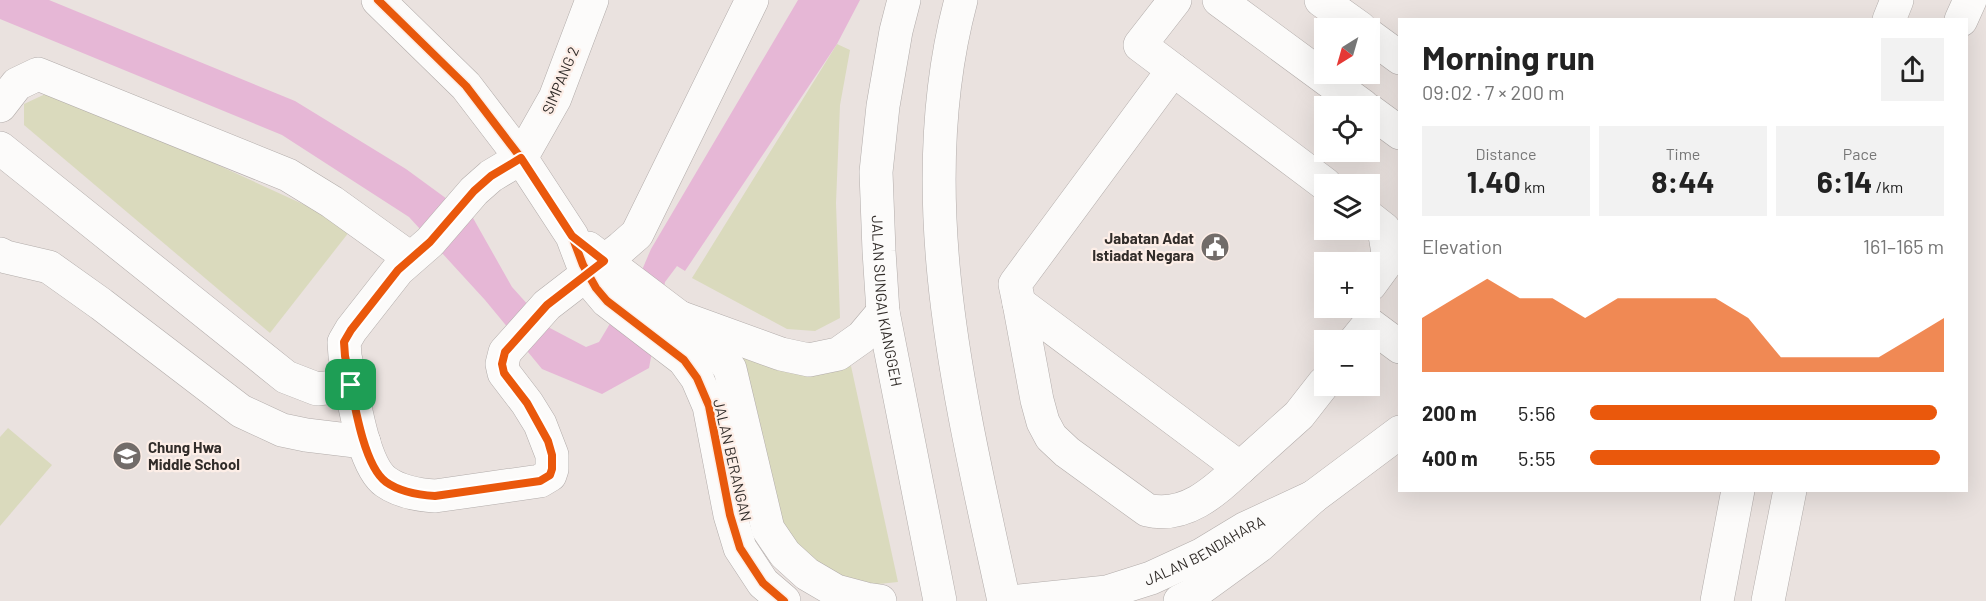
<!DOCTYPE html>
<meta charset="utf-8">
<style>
body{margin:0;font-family:Barlow,sans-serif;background:#f2f2f2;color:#222;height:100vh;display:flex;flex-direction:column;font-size:22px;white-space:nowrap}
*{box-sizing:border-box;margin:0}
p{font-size:20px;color:#767676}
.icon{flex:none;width:33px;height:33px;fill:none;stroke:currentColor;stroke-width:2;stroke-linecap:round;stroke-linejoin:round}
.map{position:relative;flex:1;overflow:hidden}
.details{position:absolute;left:1398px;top:18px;width:570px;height:474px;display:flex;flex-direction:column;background:#fff;border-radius:0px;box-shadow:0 6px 24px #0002}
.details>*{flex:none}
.needle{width:39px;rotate:217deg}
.tools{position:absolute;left:1314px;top:18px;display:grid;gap:12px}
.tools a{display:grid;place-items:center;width:66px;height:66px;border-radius:0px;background:#fff;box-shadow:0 6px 24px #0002;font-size:30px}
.pin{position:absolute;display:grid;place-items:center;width:51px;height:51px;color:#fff;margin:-26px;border-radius:12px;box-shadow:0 3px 9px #0006}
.round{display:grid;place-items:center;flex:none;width:63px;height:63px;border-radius:0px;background:#f2f2f2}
.head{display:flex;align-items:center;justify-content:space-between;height:102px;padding:0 24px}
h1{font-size:33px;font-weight:700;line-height:45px}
.figures{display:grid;grid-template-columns:repeat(3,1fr);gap:9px;height:102px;padding:6px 24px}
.figures div{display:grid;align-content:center;border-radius:0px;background:#f2f2f2;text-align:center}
.figures b{font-size:30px;font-weight:700}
.figures small{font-size:16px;font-weight:400}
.figures p{font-size:16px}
.chart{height:168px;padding:12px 24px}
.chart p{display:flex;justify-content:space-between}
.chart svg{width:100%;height:108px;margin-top:6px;fill:#ea580c;opacity:.7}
ul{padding:0 24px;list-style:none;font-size:20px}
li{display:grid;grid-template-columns:96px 72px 1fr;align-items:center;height:45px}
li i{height:15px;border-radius:8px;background:#ea580c}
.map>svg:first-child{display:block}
.green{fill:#dadabd}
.water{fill:#e6b7d6}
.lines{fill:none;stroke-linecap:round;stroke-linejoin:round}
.minor-casing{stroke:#b2acaa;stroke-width:34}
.major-casing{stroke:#b2acaa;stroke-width:34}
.minor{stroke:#fcfbfa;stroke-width:33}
.major{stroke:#fcfbfa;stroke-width:33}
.cycleway-casing{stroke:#fdeee7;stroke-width:11}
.cycleway{stroke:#e8590c;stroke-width:8}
.route-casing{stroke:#fff;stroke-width:12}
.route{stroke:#ea580c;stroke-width:8}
.labels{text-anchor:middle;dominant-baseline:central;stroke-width:4.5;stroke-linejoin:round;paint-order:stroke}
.street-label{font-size:15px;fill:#312c29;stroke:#fdeee7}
.poi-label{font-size:15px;font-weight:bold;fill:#312c29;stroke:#fdeee7;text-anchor:end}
</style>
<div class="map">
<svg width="1986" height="601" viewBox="0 0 1986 601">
<rect width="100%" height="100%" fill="#eae2df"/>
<g class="green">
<polygon points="837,44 850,50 840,105 836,203 840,318 815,331 787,329 692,278"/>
<polygon points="54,90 353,227 270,333 24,125 24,104"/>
<polygon points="734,348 788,373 819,375 851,366 898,582 859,586 827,575 787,541 755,402"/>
<polygon points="8,428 52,465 0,526 0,437"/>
</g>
<polygon class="water" points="0,0 49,0 295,101 406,169 473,218 512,287 548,327 586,347 599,342 642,270 651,249 798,0 860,0 837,44 685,271 677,266 665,282 649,368 602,394 542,369 485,300 409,217 282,135 0,19"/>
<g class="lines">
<g class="minor-casing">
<g id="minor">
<polyline points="378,0 466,86 521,158 572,236 583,265 596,288 607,301 684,360 697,378 709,406 730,515 740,548 763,583 784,601"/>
<path d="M592 0 555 98 521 158 491 176 474 191 430 242 398 270 351 330 344 342 345 356C352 386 361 465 386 482 400 492 419 495 435 496L540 481 550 475 552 469V455L540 424 527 403 504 373 502 364 505 352 547 305 621 248 637 234 752 0"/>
<polyline points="1175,0 1140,45 1325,184"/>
<polyline points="1219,0 1363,106"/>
<polyline points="1321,0 1360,28"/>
<polyline points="1370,36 1400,58"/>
<polyline points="1173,70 1015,284 1019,303 1240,468 1299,415 1324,383"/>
<polyline points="0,106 17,84 38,74 288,175 332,202 410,258"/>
<polyline points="1370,111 1400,133"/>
<polyline points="0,148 286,377 317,389 351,385"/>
<polyline points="1370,218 1384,229 1389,259 1370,285"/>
<polyline points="588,248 679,317 712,344 730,369 768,529 785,554 807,574 836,591 866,599 880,601"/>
<polyline points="0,254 6,257 49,267 101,304 241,411 282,430 306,435 364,442"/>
<path d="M1019 303 1037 400 1043 422 1051 437 1067 452 1147 510C1185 519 1214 492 1240 468"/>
<polyline points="1356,340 1369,324 1400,347"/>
</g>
</g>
<g class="major-casing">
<g id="major">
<path id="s1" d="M904 0 896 31 883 106 876 172 879 251 883 312 940 601"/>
<path d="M961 0C908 198 962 406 1004 601"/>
<polyline points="1889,20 1897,0"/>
<polyline points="1961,20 1970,0"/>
<polyline points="679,317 781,354 809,360 838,354 862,337 883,312"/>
<path id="s2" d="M1020 601 1107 592 1151 578 1201 555 1244 529 1313 497"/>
<polyline points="1180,601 1190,596 1259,546 1313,497 1400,432"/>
<polyline points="1717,601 1738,490"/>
<polyline points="1768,601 1790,490"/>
</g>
</g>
<use href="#minor" class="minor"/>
<use href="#major" class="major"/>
<g class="cycleway-casing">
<polyline id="cycleway" points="378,0 466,86 521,158 572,236 583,265 596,288 607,301 684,360 697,378 709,406 730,515 740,548 763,583 784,601"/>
</g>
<use href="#cycleway" class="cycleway"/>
</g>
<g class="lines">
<g class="route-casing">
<path id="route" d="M521 158 572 236 604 261 547 305 505 352 502 364 504 373 527 403 548 441 552 455V469L550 475 540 481 435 496C419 495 400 492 386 482 361 464 352 387 345 356L344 342 351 330 398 270 430 242 474 191 491 176Z"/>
</g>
<use href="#route" class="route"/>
</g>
<defs>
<g id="civic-disc" transform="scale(1.5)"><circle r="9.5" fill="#726c69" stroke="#fdeee7"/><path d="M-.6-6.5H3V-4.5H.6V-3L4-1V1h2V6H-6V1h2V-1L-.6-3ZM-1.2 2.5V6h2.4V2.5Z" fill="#fff"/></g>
<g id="school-disc" transform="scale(1.5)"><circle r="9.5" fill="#726c69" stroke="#fdeee7"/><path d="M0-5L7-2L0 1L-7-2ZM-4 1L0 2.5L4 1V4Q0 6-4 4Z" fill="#fff"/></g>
</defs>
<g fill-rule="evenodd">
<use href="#civic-disc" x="1215" y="247"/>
<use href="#school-disc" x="127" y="456"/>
</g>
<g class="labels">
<g class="street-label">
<text transform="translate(560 80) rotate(-67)">SIMPANG 2</text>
<text stroke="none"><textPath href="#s1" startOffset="304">JALAN SUNGAI KIANGGEH</textPath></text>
<text transform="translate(733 460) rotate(77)">JALAN BERANGAN</text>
<text stroke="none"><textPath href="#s2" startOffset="194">JALAN BENDAHARA</textPath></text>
</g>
<g class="poi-label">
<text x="1194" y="238">Jabatan Adat<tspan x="1194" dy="17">Istiadat Negara</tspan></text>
<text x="148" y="447" text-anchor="start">Chung Hwa<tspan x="148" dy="17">Middle School</tspan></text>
</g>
</g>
</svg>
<div class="tools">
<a><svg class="needle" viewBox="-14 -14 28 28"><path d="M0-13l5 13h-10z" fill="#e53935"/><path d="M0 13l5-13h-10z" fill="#767676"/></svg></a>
<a><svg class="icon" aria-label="locate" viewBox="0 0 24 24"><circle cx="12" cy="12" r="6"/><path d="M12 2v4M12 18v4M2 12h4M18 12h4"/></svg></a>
<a><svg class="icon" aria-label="layers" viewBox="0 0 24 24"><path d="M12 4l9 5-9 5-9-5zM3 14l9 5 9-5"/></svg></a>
<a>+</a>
<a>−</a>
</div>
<div class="pin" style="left:351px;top:385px;background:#1e9e55"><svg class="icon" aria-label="arrive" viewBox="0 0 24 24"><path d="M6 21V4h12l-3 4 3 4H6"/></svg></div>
<section class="details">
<div class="head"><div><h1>Morning run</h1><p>09:02 · 7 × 200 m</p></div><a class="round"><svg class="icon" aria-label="share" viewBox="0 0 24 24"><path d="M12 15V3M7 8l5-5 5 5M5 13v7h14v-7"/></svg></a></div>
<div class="figures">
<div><p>Distance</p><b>1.40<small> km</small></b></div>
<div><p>Time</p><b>8:44</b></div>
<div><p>Pace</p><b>6:14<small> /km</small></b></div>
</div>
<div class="chart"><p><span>Elevation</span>161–165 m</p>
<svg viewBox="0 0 160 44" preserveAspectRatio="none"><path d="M0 44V22L10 14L20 6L30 14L40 14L50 22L60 14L70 14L80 14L90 14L100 22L110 38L120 38L130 38L140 38L150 30L160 22V44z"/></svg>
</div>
<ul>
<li><b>200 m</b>5:56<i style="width:98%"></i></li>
<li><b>400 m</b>5:55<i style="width:99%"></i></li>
</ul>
</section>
</div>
